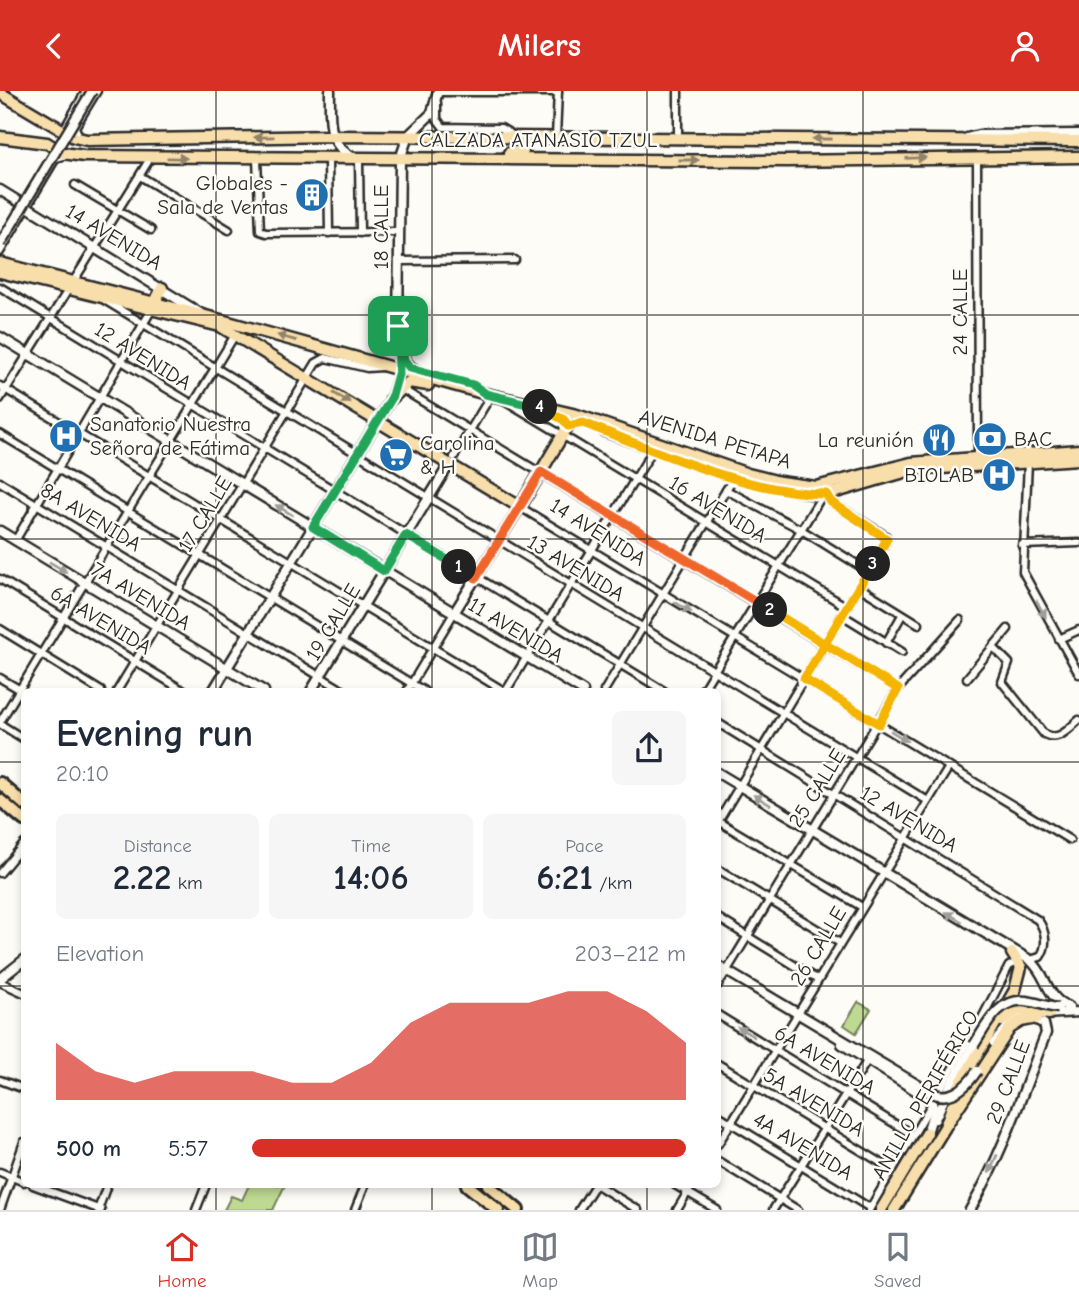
<!DOCTYPE html>
<meta charset="utf-8">
<style>
body{margin:0;font-family:"Comic Neue",sans-serif;background:#f6f6f7;color:#1f2937;height:100vh;display:flex;flex-direction:column;font-size:26px;white-space:nowrap}
*{box-sizing:border-box;margin:0}
p{font-size:23px;color:#747a83}
.icon{flex:none;width:38px;height:38px;fill:none;stroke:currentColor;stroke-width:2;stroke-linecap:round;stroke-linejoin:round}
.map{position:relative;flex:1;overflow:hidden}
.drawer{position:absolute;left:21px;top:597px;width:700px;height:500px;display:flex;flex-direction:column;background:#fff;border-radius:10px;box-shadow:0 4px 10px #0003}
.drawer>*{flex:none}
.pin{position:absolute;display:grid;place-items:center;width:60px;height:60px;color:#fff;margin:-30px;border-radius:14px;box-shadow:0 4px 10px #0006}
.km{position:absolute;width:35px;height:35px;margin:-18px;border-radius:50%;background:#222;color:#fff;font-size:19px;line-height:35px;text-align:center}
.round{display:grid;place-items:center;flex:none;width:74px;height:74px;border-radius:10px;background:#f6f6f7}
.overview{display:flex;align-items:center;justify-content:space-between;height:119px;padding:0 35px}
h1{font-size:38px;font-weight:700;line-height:52px}
.stats{display:grid;grid-template-columns:repeat(3,1fr);gap:10px;height:119px;padding:7px 35px}
.stats div{display:grid;align-content:center;border-radius:10px;background:#f6f6f7;text-align:center}
.stats b{font-size:35px;font-weight:700}
.stats small{font-size:19px;font-weight:400}
.stats p{font-size:19px}
.chart{height:196px;padding:14px 35px}
.chart p{display:flex;justify-content:space-between}
.chart svg{width:100%;height:126px;margin-top:7px;fill:#d93025;opacity:.7}
ul{padding:0 35px;list-style:none;font-size:23px}
li{display:grid;grid-template-columns:112px 84px 1fr;align-items:center;height:52px}
li i{height:18px;border-radius:9px;background:#d93025}
header{display:flex;justify-content:space-between;align-items:center;height:91px;padding:0 35px;background:#d93025;color:#fff;font-size:32px;font-weight:700}
.dock{display:flex;justify-content:space-around;align-items:center;height:98px;border-top:2px solid #e0e1e3;background:#fff;font-size:19px;color:#747a83}
.dock a{display:grid;justify-items:center;gap:4px}
.dock .active{color:#d93025}
.map>svg:first-child{display:block}
.green{fill:#beda92;stroke:#74825e;stroke-width:2}
.lines{fill:none;stroke-linecap:round;stroke-linejoin:round}
.street-casing{stroke:#2b2b2b;stroke-width:11}
.secondary-casing{stroke:#2b2b2b;stroke-width:13}
.primary-casing{stroke:#2b2b2b;stroke-width:15}
.highway-casing{stroke:#2b2b2b;stroke-width:16}
.street{stroke:#fdfcf7;stroke-width:6}
.secondary{stroke:#fdfcf7;stroke-width:8}
.primary{stroke:#f8deab;stroke-width:10}
.highway{stroke:#f8deab;stroke-width:10}
.secondary-bridge-casing{stroke:#2b2b2b;stroke-width:13;stroke-linecap:butt}
.secondary-bridge{stroke:#fdfcf7;stroke-width:8}
.oneway{fill:#92846b}
.oneway2{fill:#9e9e9b}
.split-1-casing{stroke:#fff;stroke-width:14}
.split-2-casing{stroke:#fff;stroke-width:14}
.split-3-casing{stroke:#fff;stroke-width:14}
.split-4-casing{stroke:#fff;stroke-width:14}
.split-5-casing{stroke:#fff;stroke-width:14}
.split-1{stroke:#22a559;stroke-width:9}
.split-2{stroke:#f0652b;stroke-width:9}
.split-3{stroke:#f5b400;stroke-width:9}
.split-4{stroke:#f5b400;stroke-width:9}
.split-5{stroke:#22a559;stroke-width:9}
.grid{fill:none;stroke:#2b2b2b;stroke-width:2;stroke-opacity:0.55}
.labels{text-anchor:middle;dominant-baseline:central;stroke-width:5;stroke-linejoin:round;paint-order:stroke}
.street-label{font-size:21px;fill:#2b2b2b;stroke:#fdfcf7}
.poi-label{font-size:21px;fill:#2b2b2b;stroke:#fdfcf7;text-anchor:end}
</style>
<header><svg class="icon" aria-label="back" viewBox="0 0 24 24"><path d="M15 5l-7 7 7 7"/></svg>Milers<svg class="icon" aria-label="person" viewBox="0 0 24 24"><circle cx="12" cy="8" r="4"/><path d="M4 21q1-7 8-7t8 7"/></svg></header>
<div class="map">
<svg width="1079" height="1119" viewBox="0 0 1079 1119">
<rect width="100%" height="100%" fill="#fdfcf7"/>
<filter id="ink" filterUnits="userSpaceOnUse"><feTurbulence type="fractalNoise" baseFrequency=".0143" numOctaves="2"/><feDisplacementMap in="SourceGraphic" scale="14" xChannelSelector="R" yChannelSelector="G"/><feConvolveMatrix kernelMatrix="1 2 1 2 8 2 1 2 1" color-interpolation-filters="sRGB"/></filter>
<g filter="url(#ink)">
<g class="green">
<polygon points="858,911 871,918 856,942 844,934"/>
<polygon points="249,1094 285,1094 273,1119 224,1119 231,1105 242,1109"/>
</g>
<g class="lines">
<g class="street-casing">
<g id="street">
<polyline points="678,0 678,47"/>
<polyline points="438,1 558,1"/>
<polyline points="437,12 437,28 443,36 501,37 516,46"/>
<polyline points="63,40 86,0"/>
<polyline points="79,46 75,36 97,0"/>
<polyline points="556,46 558,0"/>
<polyline points="977,67 978,369"/>
<polyline points="257,68 260,140 266,142 399,141"/>
<polyline points="328,68 329,142"/>
<polyline points="359,68 360,142"/>
<polyline points="140,85 229,139"/>
<polyline points="75,94 151,139"/>
<polyline points="0,161 56,67 67,64"/>
<polyline points="399,170 515,169"/>
<polyline points="0,196 664,600"/>
<polyline points="101,207 928,710"/>
<polyline points="0,295 504,600"/>
<polyline points="400,297 898,598"/>
<polyline points="0,308 151,66"/>
<polyline points="504,309 847,516"/>
<polyline points="0,343 424,600"/>
<polyline points="454,366 487,311"/>
<polyline points="1028,371 1023,481 1079,583"/>
<polyline points="0,391 344,600"/>
<polyline points="726,399 800,438 868,480"/>
<polyline points="520,416 1070,749"/>
<polyline points="15,450 151,220"/>
<polyline points="1022,454 1079,452"/>
<polyline points="0,488 184,600"/>
<polyline points="859,496 919,533"/>
<polyline points="842,524 902,561"/>
<polyline points="0,538 101,600"/>
<polyline points="1059,548 1079,539"/>
<polyline points="886,552 902,524"/>
<path d="M993 556 1009 572 1002 591 1044 643C1059 651 1068 638 1079 629"/>
<polyline points="0,587 24,601"/>
<polyline points="967,587 1008,538"/>
<polyline points="117,600 316,272 325,267 367,277 382,276"/>
<polyline points="407,600 454,522"/>
<polyline points="506,600 654,357"/>
<polyline points="604,600 734,386"/>
<polyline points="702,600 823,403"/>
<polyline points="0,631 235,244"/>
<path d="M718 632 1038 829C1046 840 1048 855 1040 866L1030 869"/>
<polyline points="0,633 24,648"/>
<polyline points="718,730 862,816"/>
<polyline points="718,731 886,451 886,445 831,411 826,403"/>
<polyline points="718,778 840,852"/>
<polyline points="0,782 24,753"/>
<polyline points="718,827 818,889"/>
<polyline points="0,891 24,902"/>
<polyline points="718,894 898,598 960,529"/>
<polyline points="718,924 913,1044"/>
<polyline points="718,973 893,1079"/>
<polyline points="0,989 24,998"/>
<polyline points="718,1024 870,1117"/>
<polyline points="718,1053 949,676"/>
<polyline points="718,1070 798,1119"/>
<polyline points="0,1081 24,1091"/>
<polyline points="33,1094 101,1119"/>
<polyline points="597,1094 638,1119"/>
<polyline points="675,1094 717,1119"/>
<polyline points="0,1119 24,1051"/>
<polyline points="98,1119 107,1094"/>
<polyline points="196,1119 206,1094"/>
<polyline points="355,1119 365,1094"/>
<polyline points="579,1119 595,1094"/>
<polyline points="677,1119 692,1094"/>
<polyline points="773,1119 867,970"/>
<polyline points="869,1119 981,929 1009,875 1018,870"/>
</g>
</g>
<g class="secondary-casing">
<g id="secondary">
<path d="M330 0C330 26 326 55 355 67"/>
<polyline points="967,47 979,44 1079,43"/>
<polyline points="0,99 200,222"/>
<polyline points="398,240 400,68 408,45 432,22 438,0"/>
<polyline points="0,246 583,600"/>
<polyline points="0,440 264,600"/>
<polyline points="454,522 520,416"/>
<polyline points="213,600 391,308 398,286 399,260"/>
<polyline points="311,600 450,372"/>
<path d="M718 682 1030 869C1048 884 1045 907 1069 916"/>
<polyline points="718,875 928,1000"/>
<polyline points="0,888 24,869"/>
<polyline points="1044,923 1079,921"/>
<polyline points="842,953 931,1009 934,1019 927,1042"/>
<polyline points="935,1028 950,995 974,954"/>
<path d="M970 1119C1002 1064 1023 1001 1046 942L1044 933 1030 925 1014 928 994 952"/>
</g>
</g>
<g class="primary-casing">
<g id="primary">
<polyline points="0,2 74,46 87,49 332,45 1079,50"/>
<polyline points="0,46 47,52 63,62 84,65 787,70 1079,66"/>
<polyline points="509,62 523,60 523,53 517,47"/>
<polyline points="0,172 221,229 486,303 577,324 748,383 780,391 816,396 911,372 1079,359"/>
<polyline points="0,181 220,235 520,416 568,335"/>
<polyline points="154,213 162,197"/>
<path d="M398 235C401 251 399 274 417 280"/>
<polyline points="391,308 409,291 428,294"/>
<polyline points="605,340 734,386 815,403 836,401 911,379 1079,368"/>
<polyline points="1002,930 1019,919 1049,923"/>
<polyline points="947,1033 1010,937 1021,930 1037,927"/>
<polyline points="881,1119 927,1042"/>
<polyline points="894,1119 945,1036 960,993 1015,899 1021,876 1012,862"/>
</g>
</g>
<g class="highway-casing">
<g id="highway">
<polyline points="0,692 24,713"/>
<polyline points="0,709 24,729"/>
<polyline points="467,1094 498,1119"/>
<polyline points="488,1094 518,1119"/>
</g>
</g>
<use href="#street" class="street"/>
<use href="#secondary" class="secondary"/>
<use href="#primary" class="primary"/>
<use href="#highway" class="highway"/>
<g class="secondary-bridge-casing">
<g id="secondary-bridge">
<polyline points="0,153 92,0"/>
<path d="M974 954C987 934 998 907 1026 910 1037 911 1047 916 1058 917"/>
<path d="M928 1000C949 1012 965 998 977 980"/>
</g>
</g>
<use href="#secondary-bridge" class="secondary-bridge"/>
</g>
<defs><path id="oneway-solid" d="M-6-.8H1V-3.2L6.5 0L1 3.2V.8H-6Z" transform="scale(1.75)"/></defs>
<g class="oneway">
<use href="#oneway-solid" transform="translate(264 46) rotate(179)"/>
<use href="#oneway-solid" transform="translate(822 48) rotate(180)"/>
<use href="#oneway-solid" transform="translate(177 67) rotate(1)"/>
<use href="#oneway-solid" transform="translate(916 67) rotate(-2)"/>
<use href="#oneway-solid" transform="translate(689 69)"/>
<use href="#oneway-solid" transform="translate(287 247) rotate(-164)"/>
<use href="#oneway-solid" transform="translate(342 307) rotate(31)"/>
</g>
<g class="oneway2">
<use href="#oneway-solid" transform="translate(284 419) rotate(-149)"/>
<use href="#oneway-solid" transform="translate(58 476) rotate(31)"/>
<use href="#oneway-solid" transform="translate(683 516) rotate(31)"/>
<use href="#oneway-solid" transform="translate(1041 518) rotate(61)"/>
<use href="#oneway-solid" transform="translate(899 645) rotate(32)"/>
<use href="#oneway-solid" transform="translate(762 709) rotate(-149)"/>
<use href="#oneway-solid" transform="translate(954 826) rotate(-149)"/>
<use href="#oneway-solid" transform="translate(746 941) rotate(-149)"/>
<use href="#oneway-solid" transform="translate(993 1073) rotate(114)"/>
</g>
</g>
<g class="lines" filter="url(#ink)">
<g class="split-1-casing">
<polyline id="split-1" points="398,235 399,280 391,308 313,436 384,480 406,444 459,476"/>
</g>
<g class="split-2-casing">
<polyline id="split-2" points="459,476 476,487 541,381 770,519"/>
</g>
<g class="split-3-casing">
<path id="split-3" d="M770 519 898 598 879 633 804 588C827 550 849 511 873 473"/>
</g>
<g class="split-4-casing">
<path id="split-4" d="M540 316 564 329 568 335 583 332C658 360 746 402 826 403L831 411 887 448 873 473"/>
</g>
<g class="split-5-casing">
<polyline id="split-5" points="398,235 404,269 410,277 473,294 486,303 540,316"/>
</g>
<use href="#split-1" class="split-1"/>
<use href="#split-2" class="split-2"/>
<use href="#split-3" class="split-3"/>
<use href="#split-4" class="split-4"/>
<use href="#split-5" class="split-5"/>
</g>
<path class="grid" d="M216 0V600M432 0V600M647 0V600M863 0V1119M0 224H1079M0 448H1079M0 671H24M718 671H1079M0 895H24M718 895H1079M216 1094V1119M432 1094V1119M647 1094V1119"/>
<defs>
<g id="building-disc" transform="scale(1.75)"><circle r="9.5" fill="#1f6fb2" stroke="#fdfcf7"/><path d="M-4-6H4V6H1V3H-1V6H-4ZM-2.5-4.3h1.7v1.8h-1.7ZM.8-4.3h1.7v1.8H.8ZM-2.5-1h1.7V.8h-1.7ZM.8-1h1.7V.8H.8Z" fill="#fff"/></g>
<g id="hospital-disc" transform="scale(1.75)"><circle r="9.5" fill="#1f6fb2" stroke="#fdfcf7"/><path d="M-5-5h3v3.5h4V-5h3V5h-3V1.5h-4V5h-3Z" fill="#fff"/></g>
<g id="bank-disc" transform="scale(1.75)"><circle r="9.5" fill="#1f6fb2" stroke="#fdfcf7"/><path d="M-6-4H6V4H-6ZM0-2.3a2.3 2.3 0 1 0 0 4.6a2.3 2.3 0 1 0 0-4.6Z" fill="#fff"/></g>
<g id="restaurant-disc" transform="scale(1.75)"><circle r="9.5" fill="#1f6fb2" stroke="#fdfcf7"/><path d="M-5-6h1v4h1v-4h1v4h1v-4h1v5L-1.5 .5V6h-2V.5L-5-1ZM5-6V6H3V1.5H1.5Q1.5-4 5-6Z" fill="#fff"/></g>
<g id="supermarket-disc" transform="scale(1.75)"><circle r="9.5" fill="#1f6fb2" stroke="#fdfcf7"/><path d="M-6-5.5h2.5l.6 2H6L4.5 2H-2.5L-4.4-4H-6ZM-1.5 3.2a1.3 1.3 0 1 0 .1 0ZM3 3.2a1.3 1.3 0 1 0 .1 0Z" fill="#fff"/></g>
</defs>
<g fill-rule="evenodd">
<use href="#building-disc" x="312" y="104"/>
<use href="#hospital-disc" x="66" y="345"/>
<use href="#bank-disc" x="990" y="348"/>
<use href="#restaurant-disc" x="939" y="349"/>
<use href="#supermarket-disc" x="396" y="364"/>
<use href="#hospital-disc" x="999" y="384"/>
</g>
<g class="labels">
<g class="street-label">
<text x="538" y="49">CALZADA ATANASIO TZUL</text>
<text transform="translate(381 136) rotate(-90)">18 CALLE</text>
<text transform="translate(114 146) rotate(31)">14 AVENIDA</text>
<text transform="translate(960 221) rotate(-90)">24 CALLE</text>
<text transform="translate(143 265) rotate(32)">12 AVENIDA</text>
<text transform="translate(715 348) rotate(17)">AVENIDA PETAPA</text>
<text transform="translate(718 418) rotate(31)">16 AVENIDA</text>
<text transform="translate(205 423) rotate(-59)">17 CALLE</text>
<text transform="translate(91 426) rotate(31)">8A AVENIDA</text>
<text transform="translate(598 441) rotate(32)">14 AVENIDA</text>
<text transform="translate(576 477) rotate(31)">13 AVENIDA</text>
<text transform="translate(141 505) rotate(31)">7A AVENIDA</text>
<text transform="translate(101 529) rotate(31)">6A AVENIDA</text>
<text transform="translate(333 531) rotate(-59)">19 CALLE</text>
<text transform="translate(516 539) rotate(31)">11 AVENIDA</text>
<text transform="translate(817 697) rotate(-58)">25 CALLE</text>
<text transform="translate(909 728) rotate(31)">12 AVENIDA</text>
<text transform="translate(818 855) rotate(-59)">26 CALLE</text>
<text transform="translate(825 969) rotate(31)">6A AVENIDA</text>
<text transform="translate(1008 991) rotate(-69)">29 CALLE</text>
<text transform="translate(925 1004) rotate(-60)">ANILLO PERIFÉRICO</text>
<text transform="translate(814 1011) rotate(31)">5A AVENIDA</text>
<text transform="translate(803 1055) rotate(31)">4A AVENIDA</text>
</g>
<g class="poi-label">
<text x="288" y="92">Globales -<tspan x="288" dy="24">Sala de Ventas</tspan></text>
<text x="90" y="333" text-anchor="start">Sanatorio Nuestra<tspan x="90" dy="24">Señora de Fátima</tspan></text>
<text x="1014" y="348" text-anchor="start">BAC</text>
<text x="914" y="349">La reunión</text>
<text x="420" y="352" text-anchor="start">Carolina<tspan x="420" dy="24">&amp; H</tspan></text>
<text x="974" y="384">BIOLAB</text>
</g>
</g>
</svg>
<div class="pin" style="left:398px;top:235px;background:#1e9e55"><svg class="icon" aria-label="arrive" viewBox="0 0 24 24"><path d="M6 21V4h12l-3 4 3 4H6"/></svg></div>
<b class="km" style="left:459px;top:476px">1</b>
<b class="km" style="left:770px;top:519px">2</b>
<b class="km" style="left:873px;top:473px">3</b>
<b class="km" style="left:540px;top:316px">4</b>
<section class="drawer">
<div class="overview"><div><h1>Evening run</h1><p>20:10</p></div><a class="round"><svg class="icon" aria-label="share" viewBox="0 0 24 24"><path d="M12 15V3M7 8l5-5 5 5M5 13v7h14v-7"/></svg></a></div>
<div class="stats">
<div><p>Distance</p><b>2.22<small> km</small></b></div>
<div><p>Time</p><b>14:06</b></div>
<div><p>Pace</p><b>6:21<small> /km</small></b></div>
</div>
<div class="chart"><p><span>Elevation</span>203–212 m</p>
<svg viewBox="0 0 160 44" preserveAspectRatio="none"><path d="M0 44V24L10 34L20 38L30 34L40 34L50 34L60 38L70 38L80 31L90 17L100 10L110 10L120 10L130 6L140 6L150 13L160 24V44z"/></svg>
</div>
<ul>
<li><b>500 m</b>5:57<i style="width:100%"></i></li>
</ul>
</section>
</div>
<nav class="dock">
<a class="active"><svg class="icon" aria-label="home" viewBox="0 0 24 24"><path d="M3 11l9-7 9 7M6 9v11h12V9"/></svg>Home</a>
<a><svg class="icon" aria-label="map" viewBox="0 0 24 24"><path d="M3 6l6-2 6 2 6-2v14l-6 2-6-2-6 2zM9 4v14M15 6v14"/></svg>Map</a>
<a><svg class="icon" aria-label="saved" viewBox="0 0 24 24"><path d="M7 4h10v16l-5-4-5 4z"/></svg>Saved</a>
</nav>
